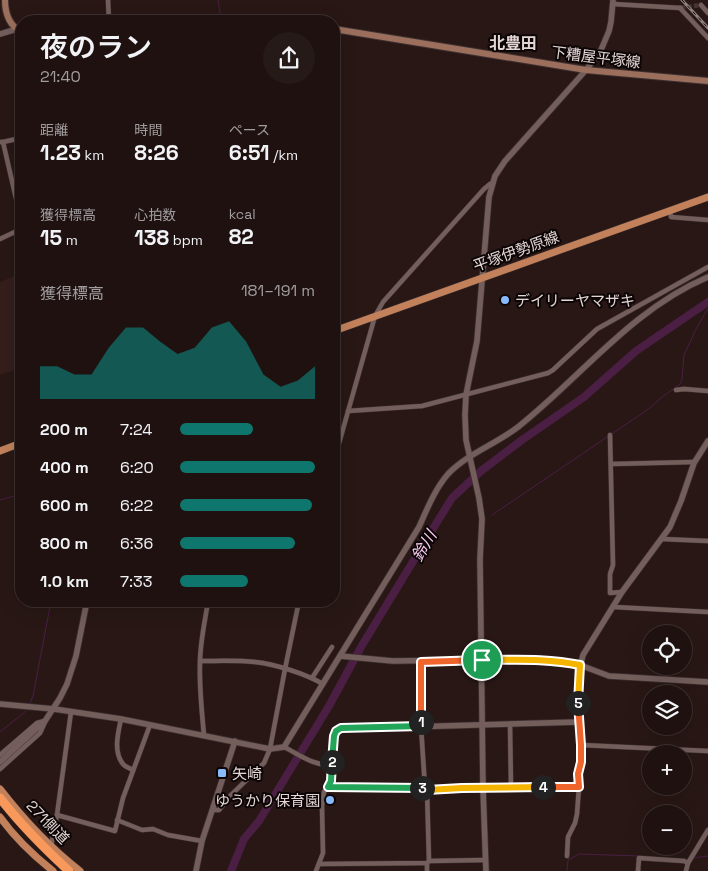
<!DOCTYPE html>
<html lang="ja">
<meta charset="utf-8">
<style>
body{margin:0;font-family:"Space Grotesk","Noto Sans JP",sans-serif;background:#261a19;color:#f1f3f6;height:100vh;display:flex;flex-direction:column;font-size:19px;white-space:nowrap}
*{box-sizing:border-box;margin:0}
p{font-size:16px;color:#a19d9f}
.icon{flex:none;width:28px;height:28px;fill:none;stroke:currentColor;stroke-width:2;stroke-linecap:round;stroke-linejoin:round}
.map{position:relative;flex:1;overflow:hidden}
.drawer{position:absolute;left:15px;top:15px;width:325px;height:592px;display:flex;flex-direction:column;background:#1e1110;border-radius:20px;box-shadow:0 5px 20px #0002,0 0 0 1px #3c3130}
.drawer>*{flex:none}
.controls{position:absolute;left:642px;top:625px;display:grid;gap:10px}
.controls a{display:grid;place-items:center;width:50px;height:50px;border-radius:50%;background:#1e1110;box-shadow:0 5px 20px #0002,0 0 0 1px #3c3130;font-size:25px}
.pin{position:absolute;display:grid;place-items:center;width:42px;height:42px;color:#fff;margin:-21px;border:2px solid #fff;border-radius:50%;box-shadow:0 1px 5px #0007}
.km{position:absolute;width:25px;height:25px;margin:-12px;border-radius:50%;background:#222;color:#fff;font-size:14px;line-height:25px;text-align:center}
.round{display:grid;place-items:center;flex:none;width:52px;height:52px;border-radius:26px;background:#261a19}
.overview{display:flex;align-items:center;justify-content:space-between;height:85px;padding:0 25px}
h1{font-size:28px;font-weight:600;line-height:38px}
.figures{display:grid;grid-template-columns:repeat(3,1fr);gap:8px;height:85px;padding:5px 25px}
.figures div{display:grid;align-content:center}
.figures b{font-size:21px;font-weight:600}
.figures small{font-size:14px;font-weight:400}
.figures p{font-size:14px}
.chart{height:140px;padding:10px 25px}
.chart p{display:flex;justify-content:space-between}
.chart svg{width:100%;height:90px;margin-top:5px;fill:#0f766e;opacity:.7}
ul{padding:0 25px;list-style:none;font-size:16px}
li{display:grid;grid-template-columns:80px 60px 1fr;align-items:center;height:38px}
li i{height:12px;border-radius:6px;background:#0f766e}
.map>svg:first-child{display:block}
.built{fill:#351e1c}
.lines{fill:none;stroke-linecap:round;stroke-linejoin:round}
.stream{stroke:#4b1e44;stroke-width:1}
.river{stroke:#4b1e44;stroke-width:8}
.minor-tunnel{stroke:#443432;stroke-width:4.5;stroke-dasharray:4.5 2;stroke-linecap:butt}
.minor-casing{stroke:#3e3131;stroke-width:5.5}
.tertiary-casing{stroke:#3e3131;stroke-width:7}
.secondary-casing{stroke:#3e3131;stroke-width:8}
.primary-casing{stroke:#3e3131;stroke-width:8}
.motorway-casing{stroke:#3e3131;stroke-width:10}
.minor{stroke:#735e5c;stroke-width:4.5}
.tertiary{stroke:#735e5c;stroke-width:5.5}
.secondary{stroke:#9b6f5c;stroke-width:6}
.primary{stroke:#c3815b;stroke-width:7}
.motorway{stroke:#f9985b;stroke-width:9}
.rail-casing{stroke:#90817f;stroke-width:3}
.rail{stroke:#0c0505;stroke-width:1;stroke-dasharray:4;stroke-linecap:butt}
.split-1-casing{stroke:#fff;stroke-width:10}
.split-2-casing{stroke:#fff;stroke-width:10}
.split-3-casing{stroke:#fff;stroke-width:10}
.split-4-casing{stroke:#fff;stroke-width:10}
.split-5-casing{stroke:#fff;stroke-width:10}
.split-6-casing{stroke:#fff;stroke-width:10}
.split-1{stroke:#f0652b;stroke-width:6}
.split-2{stroke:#22a559;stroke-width:6}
.split-3{stroke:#22a559;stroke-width:6}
.split-4{stroke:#f5b400;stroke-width:6}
.split-5{stroke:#f0652b;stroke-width:6}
.split-6{stroke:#f5b400;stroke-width:6}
.poi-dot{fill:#88bafc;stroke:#0c0505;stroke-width:2}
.labels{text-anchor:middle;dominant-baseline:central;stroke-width:4;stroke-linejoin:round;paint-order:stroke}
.street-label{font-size:15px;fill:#e2d5d4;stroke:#0c0505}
.poi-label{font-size:15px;fill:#e2d5d4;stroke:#0c0505;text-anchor:start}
.neighbourhood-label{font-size:16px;font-weight:bold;fill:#e2d5d4;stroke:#0c0505}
.water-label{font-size:16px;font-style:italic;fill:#fccef3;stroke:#0c0505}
</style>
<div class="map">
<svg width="708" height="871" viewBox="0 0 708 871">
<rect width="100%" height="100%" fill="#281715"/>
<polygon class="built" points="21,273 21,368 0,375 0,282"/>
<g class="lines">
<g class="stream">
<polyline points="218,0 221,18"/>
<polyline points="0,500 21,494"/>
<polyline points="492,515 650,408 662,397 680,384 682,379 684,355 696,329 708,308"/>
<polyline points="30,703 33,696 51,601"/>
<polyline points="0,732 26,711"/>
<polyline points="693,858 708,856"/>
<polyline points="567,871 568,860 579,854 640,856"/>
</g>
<polyline class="river" points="231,871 244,839 259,821 290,770 329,706 361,647 434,527 452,498 481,471 522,440 584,397 636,351 708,302"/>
<polyline class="minor-tunnel" points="681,8 701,5"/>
<g class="minor-casing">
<g id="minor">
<polyline points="108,0 109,21"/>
<polyline points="613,4 681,8"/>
<polyline points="701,5 708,13"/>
<polyline points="680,8 708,38"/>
<polyline points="0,142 3,142 21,220"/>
<polyline points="3,142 21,138"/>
<polyline points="670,211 671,217 708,220"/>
<polyline points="0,239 21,229"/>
<polyline points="676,390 684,389 708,391"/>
<polyline points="348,411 422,406 548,373 553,370 597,329 708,267"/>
<polyline points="610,435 613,565 610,574 610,593 622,592"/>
<polyline points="334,461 375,316 383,302 484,189 490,184 493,183"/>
<polyline points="611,464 694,462"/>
<polyline points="662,539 708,541"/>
<polyline points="614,607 708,612"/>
<path d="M200 661C218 661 237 660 255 662 275 664 306 674 323 684"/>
<polyline points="312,678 332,647"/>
<path d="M121 719C118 733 113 752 123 764 125 767 130 768 133 770"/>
<polyline points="510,724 511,787"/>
<path d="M204 736C202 712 199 687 200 663 200 642 205 622 208 601"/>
<polyline points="581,745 708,751"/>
<path d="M284 747C300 755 314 766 332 765L331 781 324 792 323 797 322 806 323 853 316 871"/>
<polyline points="0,755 37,723 44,721"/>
<polyline points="0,769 40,733 45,722"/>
<polyline points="328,787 425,788 421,726 421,662"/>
<polyline points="425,789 427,790 429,861"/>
<polyline points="427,790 483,788 579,787 579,774 581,762 581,745 579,722"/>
<polyline points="212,810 219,810 231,795 264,763 270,749 285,669 299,601"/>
<polyline points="57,815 115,831 123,798 150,725"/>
<polyline points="117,820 142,830 153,829 168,835 202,841"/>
<polyline points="51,846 57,815 71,712"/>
<polyline points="567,856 568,837 575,823 577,814 579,787"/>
<polyline points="427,863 427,871"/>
<polyline points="319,864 427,863 429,861 486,860"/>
<polyline points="638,871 639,858 684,861 688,863"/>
<polyline points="686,871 688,863 708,830"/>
</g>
</g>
<g class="tertiary-casing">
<g id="tertiary">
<polyline points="0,34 17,29"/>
<polyline points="340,656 393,661 534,659 560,661 580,665 609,676 708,682"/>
<path d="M0 704 54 709 121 719 270 749 284 747 419 527C427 509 435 489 448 474 467 454 496 444 518 427 581 377 632 309 708 277"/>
<polyline points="0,762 45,721 60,698 67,684 76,656 87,601"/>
<path d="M332 765 334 736 336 731 341 729 579 722C578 700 577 677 583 655L622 592 670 527 681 501 694 463 708 441"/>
<polyline points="196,871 202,841 235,741"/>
<polyline points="486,871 483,788 480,559 482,519 479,498 466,440 465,415 466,395 469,380 477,341 489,197 495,176 505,161 586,70 601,50 609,31 611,22 613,0"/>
</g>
</g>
<g class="secondary-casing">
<g id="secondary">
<path d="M5 0C5 14 9 25 21 32"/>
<polyline points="217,21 245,19 282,21"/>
<polyline points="334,29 586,70 708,81"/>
</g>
</g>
<g class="primary-casing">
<g id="primary">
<polyline points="334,331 708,197"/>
<polyline points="0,451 21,443"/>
<path d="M0 789C24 820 49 847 80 871"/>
<path d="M0 817C15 838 33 855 53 871"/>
</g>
</g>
<g class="motorway-casing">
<path id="motorway" d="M0 798C21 825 44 848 69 871"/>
</g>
<use href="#minor" class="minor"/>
<use href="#tertiary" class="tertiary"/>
<use href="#secondary" class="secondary"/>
<use href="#primary" class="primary"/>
<use href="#motorway" class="motorway"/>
<g class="rail-casing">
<polyline id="rail" points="682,0 708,28"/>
</g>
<use href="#rail" class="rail"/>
</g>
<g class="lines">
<g class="split-1-casing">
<polyline id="split-1" points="421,722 421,662 482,660"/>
</g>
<g class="split-2-casing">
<polyline id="split-2" points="332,762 334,736 336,731 341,728 421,726 421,722"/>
</g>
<g class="split-3-casing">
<polyline id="split-3" points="332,762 331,781 328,787 422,788"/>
</g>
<g class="split-4-casing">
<polyline id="split-4" points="422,788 427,790 462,788 543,787"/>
</g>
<g class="split-5-casing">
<polyline id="split-5" points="543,787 579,787 578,774 581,762 581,745 578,703"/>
</g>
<g class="split-6-casing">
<path id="split-6" d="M482 660C515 660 547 658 580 665L578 703"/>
</g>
<use href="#split-1" class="split-1"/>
<use href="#split-2" class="split-2"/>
<use href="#split-3" class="split-3"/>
<use href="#split-4" class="split-4"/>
<use href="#split-5" class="split-5"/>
<use href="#split-6" class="split-6"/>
</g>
<g class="poi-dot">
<circle cx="505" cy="300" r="5"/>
<rect x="217" y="768" width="10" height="10" rx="2.5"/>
<circle cx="330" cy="800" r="5"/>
</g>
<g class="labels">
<g class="street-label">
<text transform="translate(596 57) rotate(7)">下糟屋平塚線</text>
<text transform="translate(516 251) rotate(-20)">平塚伊勢原線</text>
<text transform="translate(48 822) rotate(46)">271側道</text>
</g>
<g class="poi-label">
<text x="515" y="300">デイリーヤマザキ</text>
<text x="232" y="773">矢崎</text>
<text x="320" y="800" text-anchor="end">ゆうかり保育園</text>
</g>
<g class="neighbourhood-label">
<text x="513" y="43">北豊田</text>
</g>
<g class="water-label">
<text transform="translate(424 546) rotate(-59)">鈴川</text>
</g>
</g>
</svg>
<div class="controls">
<a><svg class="icon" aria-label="locate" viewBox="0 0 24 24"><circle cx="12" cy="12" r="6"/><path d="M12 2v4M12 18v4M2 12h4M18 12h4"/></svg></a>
<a><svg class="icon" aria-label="layers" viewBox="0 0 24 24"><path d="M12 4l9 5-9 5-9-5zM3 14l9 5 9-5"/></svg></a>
<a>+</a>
<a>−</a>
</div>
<div class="pin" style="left:482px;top:660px;background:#1e9e55"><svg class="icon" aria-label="arrive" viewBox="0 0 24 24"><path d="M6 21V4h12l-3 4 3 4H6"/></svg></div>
<b class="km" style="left:421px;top:722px">1</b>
<b class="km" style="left:332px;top:762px">2</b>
<b class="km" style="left:422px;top:788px">3</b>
<b class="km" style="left:543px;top:787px">4</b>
<b class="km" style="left:578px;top:703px">5</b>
<section class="drawer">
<div class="overview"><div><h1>夜のラン</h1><p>21:40</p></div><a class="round"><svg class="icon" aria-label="share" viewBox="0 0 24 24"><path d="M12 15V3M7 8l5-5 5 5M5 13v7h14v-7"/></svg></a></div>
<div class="figures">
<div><p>距離</p><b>1.23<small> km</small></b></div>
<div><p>時間</p><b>8:26</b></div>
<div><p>ペース</p><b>6:51<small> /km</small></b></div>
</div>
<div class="figures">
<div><p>獲得標高</p><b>15<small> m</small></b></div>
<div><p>心拍数</p><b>138<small> bpm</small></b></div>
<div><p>kcal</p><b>82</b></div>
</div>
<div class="chart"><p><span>獲得標高</span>181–191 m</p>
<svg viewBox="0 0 160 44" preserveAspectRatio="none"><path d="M0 44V28L10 28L20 32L30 32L40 19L50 9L60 9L70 16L80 22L90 19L100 9L110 6L120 16L130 32L140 38L150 35L160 28V44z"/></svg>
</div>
<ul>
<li><b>200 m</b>7:24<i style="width:54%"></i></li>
<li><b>400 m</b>6:20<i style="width:100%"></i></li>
<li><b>600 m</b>6:22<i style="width:98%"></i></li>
<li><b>800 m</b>6:36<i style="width:85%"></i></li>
<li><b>1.0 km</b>7:33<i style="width:50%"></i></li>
</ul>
</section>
</div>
